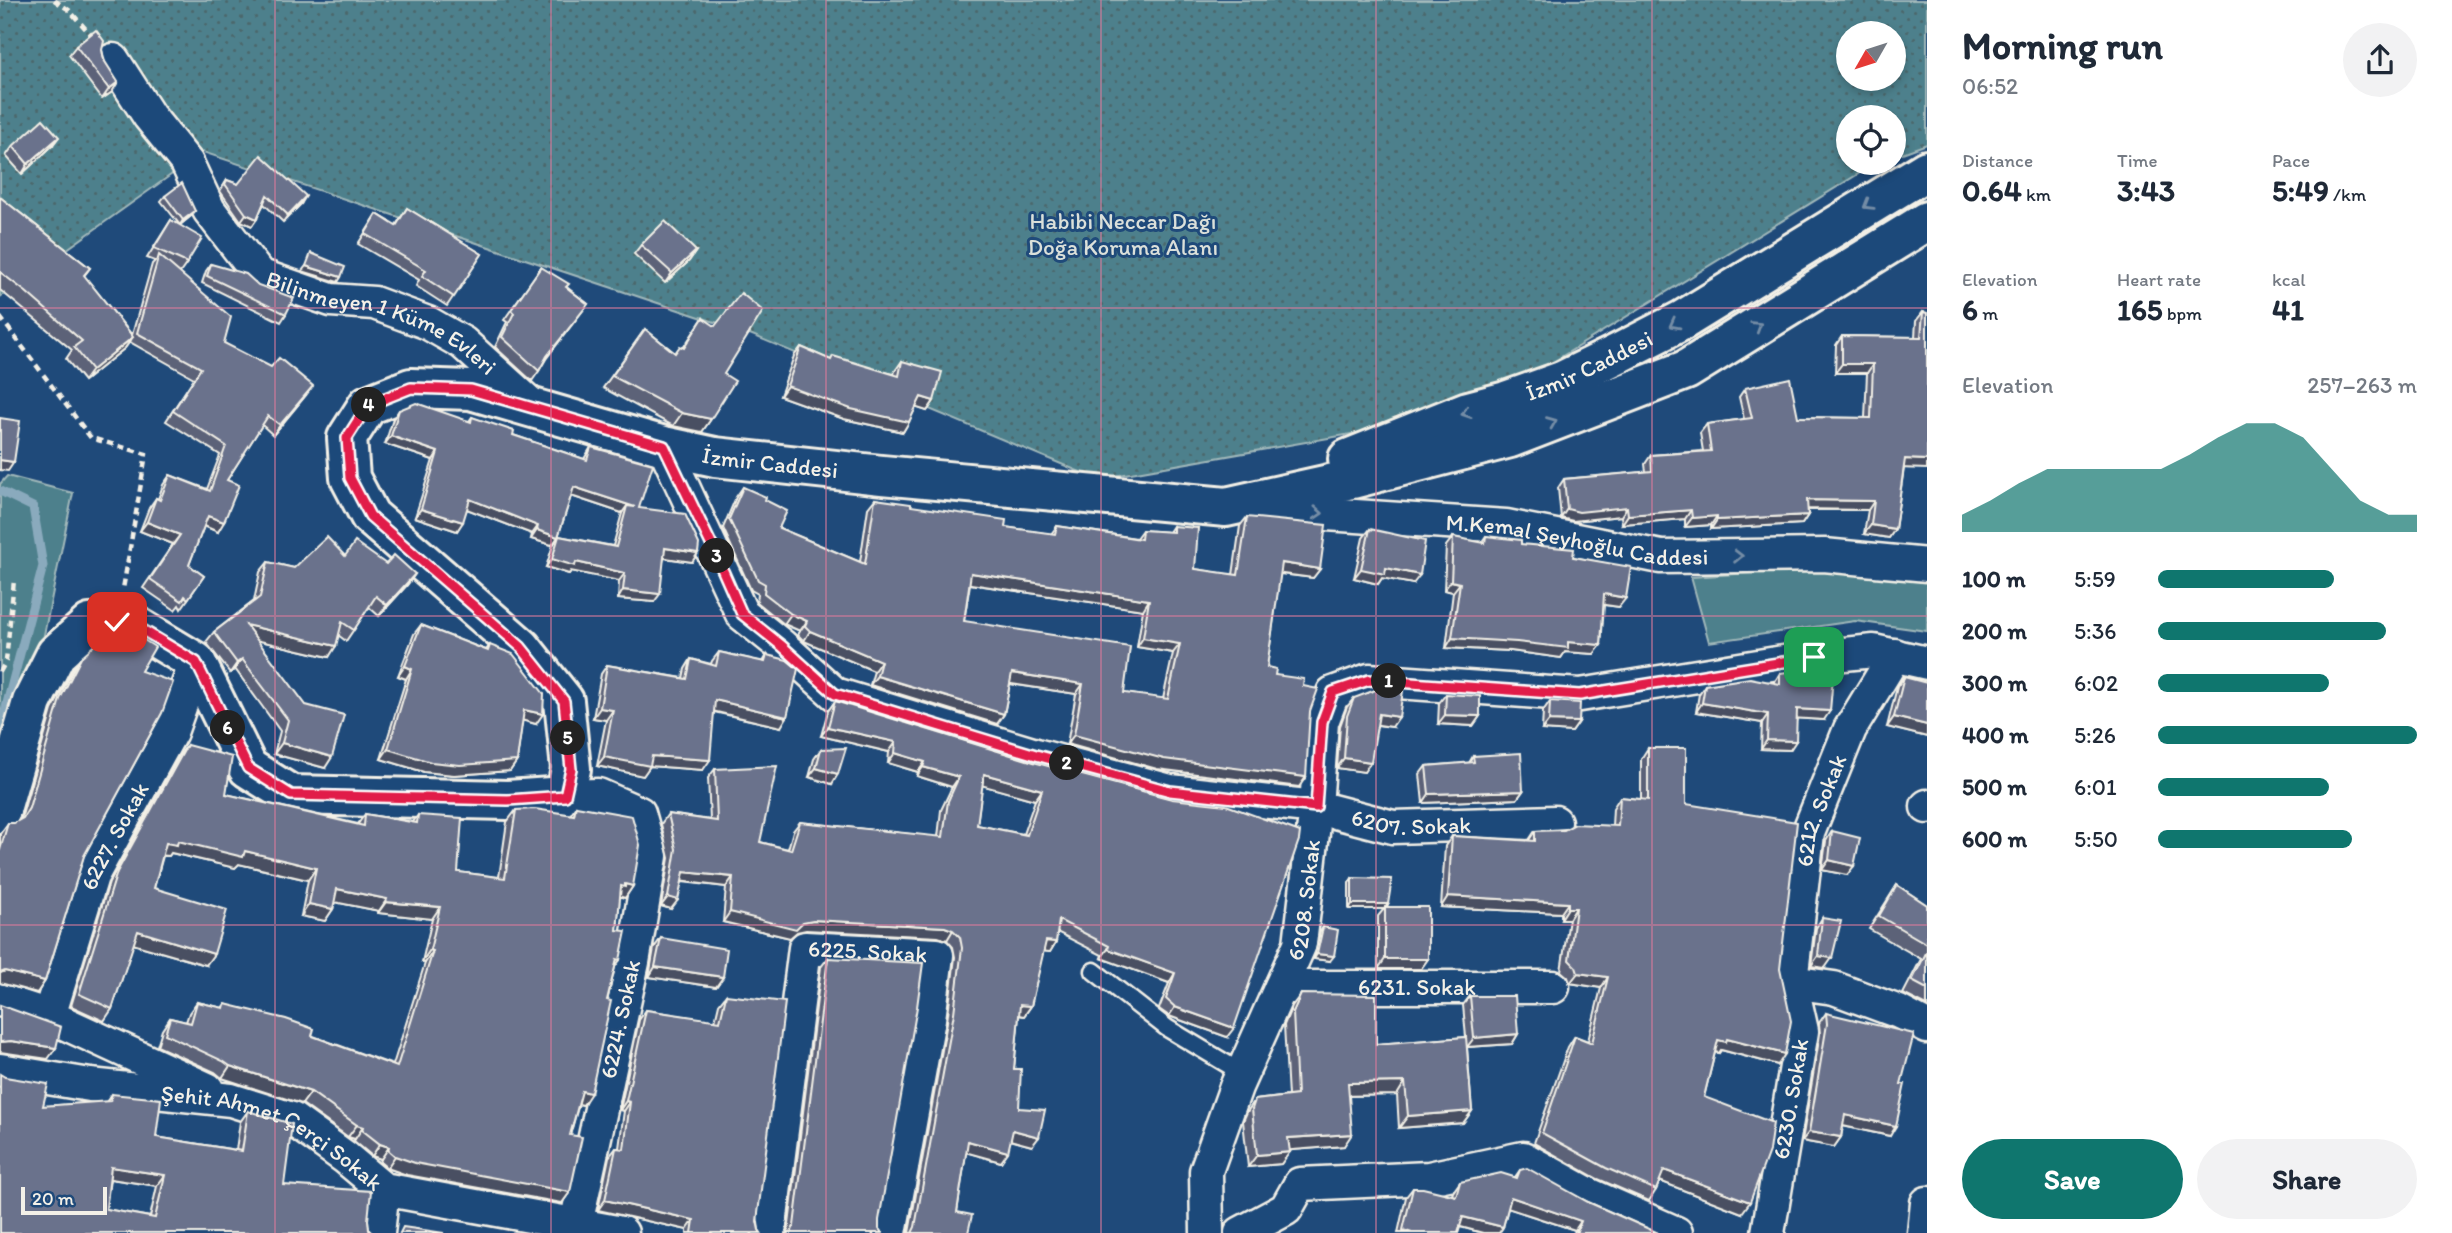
<!DOCTYPE html>
<meta charset="utf-8">
<style>
body{margin:0;font-family:Itim,sans-serif;background:#f2f2f3;color:#1f2937;height:100vh;display:flex;flex-direction:column;font-size:26px;white-space:nowrap}
*{box-sizing:border-box;margin:0}
p{font-size:23px;color:#747a83}
.icon{flex:none;width:38px;height:38px;fill:none;stroke:currentColor;stroke-width:2;stroke-linecap:round;stroke-linejoin:round}
.map{position:relative;flex:1;overflow:hidden}
.side{display:flex;flex-direction:column;background:#fff;width:525px}
.side>*{flex:none}
.needle{width:46px;rotate:231deg}
.controls{position:absolute;left:1836px;top:21px;display:grid;gap:14px}
.controls a{display:grid;place-items:center;width:70px;height:70px;border-radius:50%;background:#fff;box-shadow:0 4px 10px #0003;font-size:35px}
.scale{position:absolute;left:21px;bottom:18px;width:86px;box-sizing:border-box;padding-left:7px;border:4px solid #f4f1e8;border-top:0;font-size:19px;line-height:24px;white-space:nowrap;color:#f4f1e8;-webkit-text-stroke:5px #1f4a7a;paint-order:stroke}
.pin{position:absolute;display:grid;place-items:center;width:60px;height:60px;color:#fff;margin:-30px;border-radius:14px;box-shadow:0 4px 10px #0006}
.km{position:absolute;width:35px;height:35px;margin:-18px;border-radius:50%;background:#222;color:#fff;font-size:19px;line-height:35px;text-align:center}
.round{display:grid;place-items:center;flex:none;width:74px;height:74px;border-radius:37px;background:#f2f2f3}
.headline{display:flex;align-items:center;justify-content:space-between;height:119px;padding:0 35px}
h1{font-size:38px;font-weight:700;line-height:52px}
.metrics{display:grid;grid-template-columns:repeat(3,1fr);gap:10px;height:119px;padding:7px 35px}
.metrics div{display:grid;align-content:center}
.metrics b{font-size:30px;font-weight:700}
.metrics small{font-size:19px;font-weight:400}
.metrics p{font-size:19px}
.chart{height:196px;padding:14px 35px}
.chart p{display:flex;justify-content:space-between}
.chart svg{width:100%;height:126px;margin-top:7px;fill:#0f766e;opacity:.7}
.button{display:flex;gap:14px;margin-top:auto;padding:14px 35px}
.button a{flex:1;height:80px;border-radius:42px;background:#0f766e;color:#fff;font-size:28px;font-weight:700;line-height:80px;text-align:center}
.button a+a{background:#f2f2f3;color:#1f2937}
ul{padding:0 35px;list-style:none;font-size:23px}
li{display:grid;grid-template-columns:112px 84px 1fr;align-items:center;height:52px}
li i{height:18px;border-radius:9px;background:#0f766e}
main{display:flex;flex:1;min-height:0}
.map>svg:first-child{display:block}
.grass{fill:#4e808c;stroke:#a1b8ba;stroke-width:2}
.park{fill:url(#park-dots);stroke:#a1b8ba;stroke-width:2;fill-rule:evenodd}
.lines{fill:none;stroke-linecap:round;stroke-linejoin:round}
.stream{stroke:#8aaabd;stroke-width:9}
.lane-casing{stroke:#f4f1e8;stroke-width:21}
.street-casing{stroke:#f4f1e8;stroke-width:37}
.secondary-casing{stroke:#f4f1e8;stroke-width:44}
.path{stroke:#f4f1e8;stroke-width:4.5;stroke-dasharray:7 5;stroke-linecap:butt}
.lane{stroke:#1f4a7a;stroke-width:16}
.street{stroke:#1f4a7a;stroke-width:32}
.secondary{stroke:#1f4a7a;stroke-width:38}
.wall{fill:#5b6278;stroke:#f4f1e8;stroke-width:2;fill-rule:evenodd}
.shaded-wall{fill:#4a5062;stroke:#f4f1e8;stroke-width:2}
.building{fill:#6a728c;stroke:#f4f1e8;stroke-width:2;fill-rule:evenodd}
.oneway{stroke:#748da6}
.route-casing{stroke:#fff;stroke-width:14}
.route{stroke:#e11d48;stroke-width:9}
.grid{fill:none;stroke:#d87a9a;stroke-width:2;stroke-opacity:0.55}
.labels{text-anchor:middle;dominant-baseline:central;stroke-width:6;stroke-linejoin:round;paint-order:stroke}
.park-label{font-size:23px;fill:#dbe0da;stroke:#1f4a7a}
.street-label{font-size:23px;fill:#f4f1e8;stroke:#1f4a7a}
</style>
<main>
<div class="map">
<svg width="1927" height="1233" viewBox="0 0 1927 1233">
<defs>
<pattern id="park-dots" width="8" height="8" patternUnits="userSpaceOnUse" patternTransform="scale(1.75)"><rect width="8" height="8" fill="#4e808c"/><path d="M2 2h.1M6 6h.1" fill="none" stroke="#4c676c" stroke-width="1.8" stroke-linecap="round"/></pattern>
</defs>
<rect width="100%" height="100%" fill="#1f4a7a"/>
<filter id="ink" filterUnits="userSpaceOnUse"><feTurbulence type="fractalNoise" baseFrequency=".0143" numOctaves="2"/><feDisplacementMap in="SourceGraphic" scale="14" xChannelSelector="R" yChannelSelector="G"/><feConvolveMatrix kernelMatrix="1 2 1 2 8 2 1 2 1" color-interpolation-filters="sRGB"/></filter>
<g filter="url(#ink)">
<g class="grass">
<polygon points="7,476 73,493 35,679 0,796 0,484"/>
<polygon points="1842,567 1927,572 1927,631 1855,621 1709,642 1691,577"/>
</g>
<path class="park" d="M0 0H1927V144L1894 156V117H1848V163H1876L1470 413 1097 479 745 332 203 152 0 297ZM1848 33H1894V79H1848Z"/>
<g class="lines">
<polyline class="stream" points="0,491 33,507 43,566 0,730"/>
<g class="lane-casing">
<polyline id="lane" points="1094,971 1167,1028 1242,1073"/>
</g>
<g class="street-casing">
<g id="street">
<path id="s1" d="M113 60 149 116 187 163 209 210 259 275 331 300 374 303 428 323 463 343 536 409"/>
<path id="s2" d="M664 446 742 614 782 646 835 694 1036 755 1170 791 1316 807 1393 827 1555 822"/>
<path id="s3" d="M1252 509 1506 526 1661 557 1824 555 1927 565"/>
<polyline points="565,796 598,795 639,813 651,856 633,962 576,1224"/>
<polyline points="1927,806 1927,807"/>
<path id="s4" d="M1791 982 1808 833 1850 729 1895 655"/>
<path id="s5" d="M1281 987H1553"/>
<polyline points="0,1000 49,1016 207,1089"/>
<path id="s6" d="M49 1016 92 876 171 732 196 662"/>
<path id="s7" d="M0 1070 90 1085 231 1100 292 1119 346 1158 383 1189 622 1233"/>
<polyline points="378,1233 383,1189"/>
<path id="s8" d="M769 1233 805 948 937 955 929 1019 890 1233"/>
<path id="s9" d="M1207 1233 1206 1171 1236 1087 1300 944 1316 807 1322 722 1333 693 1369 680 1580 695 1814 657 1874 651 1927 663"/>
<polyline points="1241,1233 1286,1209 1300,1184 1429,1178 1523,1158 1590,1195 1676,1233"/>
<path id="s10" d="M1768 1233 1802 1031 1791 982 1834 988 1899 1012 1927 1027"/>
<polyline points="1924,1233 1927,1203"/>
</g>
</g>
<g class="secondary-casing">
<g id="secondary">
<path id="s11" d="M1348 459 1468 411 1506 401 1562 381 1619 353 1683 320 1927 170"/>
<path id="s12" d="M0 813 32 702 56 654 90 624 117 622 136 626 196 662 248 768 291 795 508 800 565 796 571 769 564 701 521 647 370 516 350 478 347 438 368 405 411 388 471 390 664 446 715 457 882 475 1226 507 1352 479 1510 438 1686 370 1927 221"/>
</g>
</g>
<g class="path">
<polyline points="54,0 69,10 94,38"/>
<polyline points="0,317 91,438 146,454 123,589"/>
<polyline points="0,672 6,661 14,580"/>
</g>
<use href="#lane" class="lane"/>
<use href="#street" class="street"/>
<use href="#secondary" class="secondary"/>
</g>
<g class="wall">
<polygon points="76,46 102,50 112,92 102,99 69,55"/>
<polygon points="13,146 52,146 22,174 6,156"/>
<polygon points="227,180 238,184 301,204 283,222 264,204 252,226 241,221 220,191"/>
<polygon points="165,196 195,211 191,216 180,225 161,201"/>
<polygon points="0,197 90,268 84,276 132,335 152,264 155,261 147,258 171,220 187,263 180,273 224,343 306,395 273,435 262,425 227,480 218,532 204,526 189,565 204,576 181,609 179,605 175,610 143,588 173,544 140,531 149,508 156,498 158,499 163,485 170,475 207,489 220,455 166,421 194,378 130,342 131,340 125,348 84,381 66,359 72,350 0,290"/>
<polygon points="407,208 482,254 447,306 416,286 419,280 358,244 377,214 396,225"/>
<polygon points="641,245 696,251 689,261 665,283 634,254"/>
<polygon points="211,264 286,314 281,322 202,283 206,271"/>
<polygon points="541,267 588,304 546,359 539,371 532,381 495,347 507,322 504,320"/>
<polygon points="1923,312 1927,313 1895,529 1889,538 1864,534 1868,510 1808,510 1808,515 1802,524 1711,529 1711,525 1685,527 1685,519 1622,524 1621,516 1573,521 1561,518 1558,488 1564,479 1646,472 1645,464 1651,455 1703,451 1700,433 1707,424 1744,419 1739,397 1745,388 1798,417 1865,418 1867,373 1835,373 1836,345 1842,336 1915,337 1916,321"/>
<polygon points="703,318 724,374 711,419 702,432 673,426 603,388 645,329 675,353 683,348"/>
<polygon points="801,347 830,360 894,374 895,371 902,361 934,401 927,411 916,407 903,432 844,419 780,396 794,356"/>
<polygon points="399,410 469,421 472,417 513,435 584,459 591,447 639,508 698,553 692,562 664,558 654,602 618,599 619,581 571,571 569,574 546,567 553,545 559,536 613,546 622,513 571,496 558,537 552,545 531,539 532,534 467,509 457,531 415,517 433,460 385,444 393,419"/>
<path d="M743 487 765 500 779 528 860 562 868 508 875 499 1005 527 1051 534 1057 526 1136 538 1142 530 1169 532 1173 526 1195 569 1233 575 1240 526 1247 517 1320 569 1313 578 1280 574 1267 667 1275 675 1303 686 1310 711 1299 787 1157 769 1067 744 1076 694 1010 684 1004 714 997 724 870 685 874 671 804 641 798 635 800 631 784 624 757 602 758 594 751 590 723 528 736 497ZM970 584 1143 610 1137 647 1173 653 1163 699 1124 693 964 621Z"/>
<polygon points="1370,529 1413,584 1382,578 1378,584 1354,578 1363,538"/>
<polygon points="1486,536 1573,557 1619,607 1604,605 1601,645 1594,654 1565,652 1561,658 1511,651 1446,648 1453,592 1444,590 1446,546 1453,537 1481,543"/>
<polygon points="345,556 386,564 415,574 407,585 379,616 369,607 346,641 338,635 329,657 257,640 325,768 274,754 280,731 235,669 230,673 206,642 214,632 254,601 260,572 268,562 294,568"/>
<polygon points="421,625 486,650 490,645 536,724 522,720 517,761 510,771 454,775 424,772 381,759 406,679 398,676 414,634"/>
<polygon points="719,652 763,662 767,655 781,727 714,712 703,770 650,766 643,776 597,766 606,720 593,718 601,674 607,665 683,678 685,669 691,659 711,664 712,661"/>
<polygon points="82,656 141,671 45,981 37,993 0,983 0,834 8,823 14,823 21,819 52,710 74,668"/>
<polygon points="1780,673 1824,720 1797,718 1790,750 1761,749 1762,723 1696,712 1699,694 1705,685 1774,683"/>
<polygon points="1904,677 1927,683 1927,737 1887,727 1897,687"/>
<polygon points="1446,694 1480,716 1473,726 1438,724 1439,703"/>
<polygon points="1354,698 1392,727 1377,725 1364,772 1337,768 1340,726 1347,707"/>
<path d="M835 701 1037 763 1227 1037 1169 1016 1159 1009 1169 983 1101 958 1102 955 1057 932 1056 942 1050 952 1043 951 1031 1006 1024 1016 1019 1015 1014 1069 1019 1108 1032 1146 1011 1140 1001 1162 966 1152 957 1212 968 1233H909L947 1022 955 957 953 947 947 940 938 937 806 930 797 932 790 938 723 922 726 887 682 882 671 909 661 906 669 858 661 824 668 814 710 820 708 778 715 769 760 842 788 849 793 831 800 822 938 837 941 810 952 787 917 776 918 772 888 763 889 752 821 736 828 711ZM982 785 1035 800 1023 834 977 825Z"/>
<polygon points="1550,701 1579,722 1572,732 1542,730 1543,711"/>
<polygon points="187,745 226,794 358,824 365,814 413,822 418,815 458,872 499,877 507,822 516,810 570,815 576,806 633,886 625,898 620,896 617,930 620,960 615,967 583,1105 579,1104 570,1135 570,1192 562,1203 407,1175 387,1168 380,1162 381,1159 372,1156 354,1141 355,1139 348,1137 302,1104 222,1078 215,1072 157,1046 162,1030 170,1018 186,1022 189,1013 197,1002 222,1008 225,1004 393,1065 425,963 422,962 432,919 378,913 379,911 335,902 333,909 325,921 301,916 308,880 239,864 235,868 171,853 169,856 163,856 154,888 206,965 133,944 112,1009 104,1021 71,1006 109,883 179,756"/>
<polygon points="1648,748 1686,804 1780,969 1778,1065 1721,1050 1719,1053 1715,1052 1704,1097 1742,1213 1660,1181 1656,1190 1649,1201 1598,1179 1534,1143 1568,1047 1575,1036 1588,1041 1601,988 1570,983 1568,977 1561,971 1569,919 1561,919 1561,913 1441,907 1445,846 1452,836 1529,840 1535,831 1612,826 1613,808 1620,797 1641,799 1641,759"/>
<polygon points="821,749 832,784 809,777 814,759"/>
<polygon points="1473,756 1523,791 1517,799 1423,803 1420,774 1426,766 1469,763"/>
<polygon points="1832,831 1847,875 1822,870 1826,841"/>
<polygon points="1352,878 1388,904 1387,907 1421,969 1378,969 1378,916 1384,909 1349,909 1349,883"/>
<polygon points="1897,885 1927,905 1927,1006 1903,994 1921,959 1869,929"/>
<polygon points="1822,918 1825,968 1811,966 1816,928"/>
<polygon points="1323,927 1330,961 1314,959 1320,932"/>
<polygon points="661,938 723,977 716,987 649,977 654,948"/>
<polygon points="828,958 879,1220 879,1229 882,1233 788,1233 821,967"/>
<polygon points="1301,994 1376,1044 1466,1037 1463,1005 1470,996 1518,1034 1512,1044 1467,1047 1472,1111 1463,1123 1399,1128 1397,1095 1349,1096 1344,1146 1290,1150 1281,1164 1248,1167 1243,1121 1247,1112 1255,1100 1288,1096 1284,1025 1292,1006"/>
<polygon points="726,995 759,1230 761,1233 687,1233 687,1230 598,1210 609,1157 616,1148 619,1148 624,1111 620,1110 639,1020 646,1010 715,1021 719,1004"/>
<polygon points="1826,1013 1901,1084 1890,1136 1843,1126 1841,1137 1834,1147 1802,1141 1820,1034 1819,1023"/>
<path d="M112 1094 156 1137 236 1150 240 1122 248 1111 284 1185 368 1220 369 1230 0 1233 43 1106 106 1102ZM110 1179 157 1186 150 1217 106 1209Z"/>
<polygon points="1520,1170 1588,1202 1658,1233 1574,1233 1575,1230 1508,1208 1503,1227 1499,1233 1483,1233 1460,1227 1458,1233 1398,1233 1406,1197 1413,1188 1452,1195 1453,1192 1460,1182 1515,1177"/>
</g>
<g class="shaded-wall">
<polygon points="118,82 112,92 102,99 109,89"/>
<polygon points="59,137 52,146 22,174 28,164"/>
<polygon points="306,196 301,204 283,222 288,215"/>
<polygon points="195,211 191,216 180,225 183,220"/>
<polygon points="246,214 257,219 252,226 241,221"/>
<polygon points="696,251 689,261 665,283 672,273"/>
<polygon points="306,266 341,277 338,282 302,271"/>
<polygon points="133,337 125,348 84,381 92,370"/>
<polygon points="1842,364 1873,364 1867,373 1835,373"/>
<polygon points="313,386 306,395 273,435 280,425"/>
<polygon points="787,386 909,422 903,432 844,419 780,396"/>
<polygon points="921,397 934,401 927,411 914,407"/>
<polygon points="682,413 711,419 702,432 673,426"/>
<polygon points="391,436 438,452 433,460 385,444"/>
<polygon points="1905,459 1927,460 1927,469 1899,468"/>
<polygon points="0,460 14,462 8,471 0,470"/>
<polygon points="574,487 635,507 627,506 622,513 568,495"/>
<polygon points="470,499 538,526 532,534 464,508"/>
<polygon points="1807,500 1874,501 1868,510 1801,509"/>
<polygon points="1627,507 1621,516 1573,521 1561,518 1567,509"/>
<polygon points="421,509 463,522 457,531 415,517"/>
<polygon points="1691,510 1685,519 1622,524 1628,515"/>
<polygon points="1808,515 1802,524 1711,529 1717,520"/>
<polygon points="208,516 224,522 218,532 202,525"/>
<polygon points="1717,516 1711,525 1685,527 1692,518"/>
<polygon points="147,522 180,535 173,544 140,531"/>
<polygon points="1871,525 1895,529 1889,538 1864,534"/>
<polygon points="537,530 558,537 552,545 531,539"/>
<polygon points="665,548 698,553 692,562 659,557"/>
<polygon points="552,559 576,562 625,573 619,581 571,571 569,574 546,567"/>
<polygon points="1282,563 1320,569 1313,578 1275,573"/>
<polygon points="1386,568 1420,575 1413,584 1382,578 1378,584 1354,578 1361,569"/>
<polygon points="971,573 1149,600 1143,610 964,583"/>
<polygon points="415,574 407,585 379,616 387,605"/>
<polygon points="1451,581 1460,583 1453,592 1444,590"/>
<polygon points="623,590 660,594 654,602 618,599"/>
<polygon points="1604,594 1626,598 1619,607 1598,604"/>
<polygon points="791,614 807,621 800,631 784,624"/>
<polygon points="246,625 336,646 329,657 238,636"/>
<polygon points="810,631 881,661 874,671 804,641"/>
<polygon points="1143,638 1180,644 1173,653 1137,647"/>
<polygon points="1452,638 1568,642 1601,645 1594,654 1565,652 1561,658 1511,651 1446,648"/>
<polygon points="242,659 235,669 230,673 237,663"/>
<polygon points="405,666 412,669 406,679 398,676"/>
<polygon points="1012,673 1083,684 1076,694 1005,683"/>
<polygon points="877,676 1004,714 997,724 870,685"/>
<polygon points="715,700 787,717 781,727 708,710"/>
<polygon points="1702,703 1768,714 1762,723 1696,712"/>
<polygon points="600,708 613,710 606,720 593,718"/>
<polygon points="1797,709 1830,711 1824,720 1791,718"/>
<polygon points="524,710 543,714 536,724 517,719"/>
<polygon points="1379,714 1399,717 1392,727 1372,724"/>
<polygon points="1445,715 1480,716 1473,726 1438,724"/>
<polygon points="1894,717 1927,725 1927,737 1887,727"/>
<polygon points="1549,721 1579,722 1572,732 1542,730"/>
<polygon points="828,727 896,742 889,752 821,736"/>
<polygon points="1074,735 1306,777 1299,787 1157,769 1067,744"/>
<polygon points="1767,740 1796,741 1790,750 1761,749"/>
<polygon points="282,743 332,757 325,768 274,754"/>
<polygon points="388,749 517,761 510,771 454,775 424,772 381,759"/>
<polygon points="895,753 925,762 918,772 888,763"/>
<polygon points="652,756 710,760 703,770 649,766 650,766 643,776 597,766 604,757"/>
<polygon points="1344,758 1371,762 1364,772 1337,768"/>
<polygon points="923,767 959,777 952,787 917,776"/>
<polygon points="816,768 838,774 832,784 809,777"/>
<polygon points="984,774 1042,790 1035,800 977,784"/>
<polygon points="1523,791 1517,799 1423,803 1429,794"/>
<polygon points="178,841 245,851 316,868 308,880 239,864 235,868 171,853 169,856 158,855 166,843"/>
<polygon points="1829,860 1854,866 1847,875 1822,870"/>
<polygon points="684,872 733,877 726,887 678,881"/>
<polygon points="625,884 633,886 625,898 618,896 621,886"/>
<polygon points="337,889 387,899 379,911 329,901"/>
<polygon points="1448,896 1568,903 1561,913 1441,907"/>
<polygon points="668,897 678,900 671,909 661,906"/>
<polygon points="386,902 440,907 432,919 378,913"/>
<polygon points="309,904 333,909 325,921 301,916"/>
<polygon points="1352,904 1388,904 1384,909 1349,909"/>
<polygon points="1568,908 1576,908 1569,919 1561,919"/>
<polygon points="730,912 803,922 813,920 945,927 953,930 947,940 938,937 806,930 797,932 790,938 723,922"/>
<polygon points="138,931 214,954 206,965 129,943"/>
<polygon points="1046,941 1056,942 1050,952 1039,951"/>
<polygon points="1108,949 1175,973 1169,983 1101,958"/>
<polygon points="430,950 433,951 425,963 422,962"/>
<polygon points="1317,954 1334,956 1330,961 1314,959"/>
<polygon points="1818,956 1832,958 1825,968 1811,966"/>
<polygon points="1385,959 1428,959 1421,969 1378,969"/>
<polygon points="655,967 723,977 716,987 649,977"/>
<polygon points="5,971 45,981 37,993 0,983 0,973"/>
<polygon points="1578,973 1608,977 1601,988 1570,983"/>
<polygon points="1020,1005 1031,1006 1024,1016 1013,1014"/>
<polygon points="1175,1007 1234,1028 1227,1037 1169,1016"/>
<polygon points="1518,1034 1512,1044 1467,1047 1474,1038"/>
<polygon points="1727,1039 1785,1054 1778,1065 1721,1050 1719,1053 1711,1051 1718,1040"/>
<polygon points="11,1041 56,1048 48,1059 0,1052 0,1042"/>
<polygon points="230,1066 311,1092 302,1104 222,1078"/>
<polygon points="1405,1082 1397,1095 1339,1096 1348,1083"/>
<polygon points="582,1091 591,1093 583,1105 574,1103"/>
<polygon points="626,1101 630,1102 624,1111 620,1110"/>
<polygon points="1472,1111 1463,1123 1399,1128 1408,1116"/>
<polygon points="1845,1115 1896,1126 1890,1136 1838,1125"/>
<polygon points="357,1125 363,1127 355,1139 348,1137"/>
<polygon points="1013,1130 1039,1137 1032,1146 1006,1139"/>
<polygon points="1809,1132 1841,1137 1834,1147 1802,1141"/>
<polygon points="1352,1134 1344,1146 1280,1151 1288,1138"/>
<polygon points="968,1141 1008,1152 1001,1162 961,1151"/>
<polygon points="380,1144 389,1147 381,1159 372,1156"/>
<polygon points="1290,1152 1281,1164 1248,1167 1257,1155"/>
<polygon points="395,1156 570,1192 562,1203 407,1175 387,1168"/>
<polygon points="111,1167 165,1175 157,1186 104,1178"/>
<polygon points="1664,1170 1750,1202 1742,1213 1657,1180"/>
<polygon points="1511,1197 1581,1221 1575,1230 1504,1207"/>
<polygon points="605,1200 694,1220 687,1230 598,1210"/>
<polygon points="1463,1217 1503,1227 1499,1233 1483,1233 1457,1226"/>
</g>
<g class="building">
<polygon points="96,30 104,41 102,50 104,60 118,82 109,89 76,46"/>
<polygon points="43,119 59,137 28,164 13,146"/>
<polygon points="261,155 306,196 288,215 267,195 257,219 246,214 225,184 227,180 238,184"/>
<polygon points="182,183 195,211 183,220 165,196"/>
<polygon points="0,197 90,268 84,275 133,337 92,370 74,347 82,341 26,292 0,272"/>
<polygon points="407,208 482,254 454,297 422,276 426,270 365,234 377,214 396,226"/>
<polygon points="171,220 202,238 187,263 154,248"/>
<polygon points="665,221 696,251 672,273 641,245"/>
<polygon points="311,253 345,267 341,277 306,266"/>
<polygon points="159,255 231,317 224,343 271,367 279,358 313,386 280,425 268,416 227,480 239,485 224,522 208,516 189,565 204,576 188,599 185,596 182,601 150,579 180,535 147,522 156,498 160,500 170,475 210,491 226,446 173,411 201,368 137,333"/>
<polygon points="211,264 246,274 258,285 294,298 286,314 207,276"/>
<polygon points="541,267 569,284 566,287 588,304 547,356 539,371 502,337 514,313 511,310"/>
<polygon points="741,293 763,311 724,374 735,381 711,419 682,413 612,376 645,329 675,353 680,346 684,348 703,318 715,326"/>
<polygon points="1923,312 1927,313 1927,460 1905,459 1895,529 1871,525 1874,501 1807,500 1808,515 1717,520 1717,516 1692,518 1691,510 1628,515 1627,507 1579,512 1567,509 1564,479 1652,471 1651,455 1711,451 1707,424 1752,418 1745,388 1790,378 1798,417 1871,418 1873,364 1842,364 1842,336 1921,337"/>
<polygon points="801,347 831,360 833,356 899,376 902,361 942,372 934,401 921,397 909,422 851,409 787,386"/>
<polygon points="416,403 471,422 472,417 514,431 513,435 587,460 591,447 653,464 639,508 685,514 699,544 698,553 665,548 660,594 623,590 625,573 576,562 575,566 552,559 559,536 616,547 627,506 635,507 574,487 558,537 537,530 538,526 470,499 463,522 421,509 438,452 391,436 399,410"/>
<polygon points="0,418 20,421 14,462 0,460"/>
<path d="M743 487 766 497 765 500 787 511 779 528 865 564 875 499 911 504V506L1006 520 1005 527 1055 534 1057 526 1141 539 1142 530 1173 532V526L1198 528 1195 569 1238 575 1247 517 1326 525 1320 569 1282 563 1267 667 1276 669 1275 675 1304 679 1303 686 1318 689 1310 711 1306 777 1164 759 1074 735 1083 684 1012 673 1004 714 877 676 881 661 810 631 805 626 807 621 791 614 764 593 765 584 758 580 729 519ZM971 573 1149 600 1143 638 1180 644 1168 699 1124 693 1130 647 964 621Z"/>
<polygon points="1370,529 1425,541 1420,575 1386,568 1385,574 1361,569"/>
<polygon points="1486,536 1521,540 1521,544 1574,549 1573,557 1631,567 1626,598 1604,594 1601,645 1568,642 1568,648 1517,642 1452,638 1460,583 1451,581 1453,537 1485,543"/>
<polygon points="327,537 345,556 355,542 386,564 394,555 415,574 387,605 376,596 354,630 342,622 336,646 246,625 306,705 344,715 332,757 282,743 288,720 242,659 237,663 214,632 260,597 268,562 294,568"/>
<polygon points="421,625 488,651 490,645 513,654 544,694 543,714 524,710 517,761 460,765 431,762 388,749 412,669 405,666"/>
<polygon points="123,633 136,635 155,647 141,671 173,682 162,713 84,856 45,981 5,971 0,973 0,850 8,823 14,823 23,818 29,808 60,699 82,656 107,634"/>
<polygon points="719,652 765,662 767,655 787,660 798,669 787,717 715,700 710,760 652,756 650,766 604,757 613,710 600,708 607,665 687,679 691,659 716,666"/>
<polygon points="1834,665 1830,711 1797,709 1796,741 1767,740 1768,714 1702,703 1705,685 1750,678 1780,684 1780,673"/>
<polygon points="1904,677 1927,683 1927,725 1894,717"/>
<polygon points="1378,689 1403,691 1399,717 1379,714 1371,762 1344,758 1347,716 1354,698"/>
<polygon points="1446,694 1480,696 1480,716 1445,715"/>
<path d="M835 701 1037 763 1172 799 1226 805 1300 832 1299 840 1234 1028 1175 1007 1166 999 1175 973 1108 949 1109 946 1059 920 1056 942 1046 941 1031 1006 1020 1005 1014 1069H1021L1019 1108 1045 1110 1039 1137 1013 1130 1008 1152 968 1141 957 1212 972 1215 968 1233H912L915 1227 954 1013 962 948 960 937 953 930 945 927 813 920 803 922 796 929 730 912 733 877 684 872 678 900 668 897 676 849 668 814 717 821 715 769 777 766 760 842 791 850 800 822 943 837 948 801 959 777 923 767 925 762 895 753 896 742 828 727ZM984 774 1042 790 1027 835 977 825Z"/>
<polygon points="1550,701 1580,703 1579,722 1549,721"/>
<polygon points="187,745 232,757 226,794 364,826 365,814 417,823 418,815 462,818 458,872 505,878 516,810 535,809 574,815 576,806 632,816 640,845 633,886 625,884 625,887 621,886 617,930 626,931 620,960 617,959 607,1000 611,1001 591,1093 582,1091 570,1135 582,1137 570,1192 415,1163 395,1156 388,1150 389,1147 380,1144 362,1130 363,1127 357,1125 311,1092 230,1066 223,1061 165,1034 170,1018 191,1023 197,1002 224,1008 225,1004 286,1019 314,1029 312,1036 397,1067 433,951 430,950 440,907 386,902 387,899 337,889 333,909 309,904 316,868 245,851 243,857 178,841 177,845 166,843 154,888 227,910 214,954 138,931 112,1009 79,994 117,872"/>
<polygon points="846,748 838,774 816,768 821,749"/>
<polygon points="1648,748 1686,748 1686,804 1797,822 1780,969 1791,1021 1785,1054 1727,1039 1726,1042 1718,1040 1704,1097 1773,1123 1769,1151 1750,1202 1664,1170 1656,1190 1606,1168 1542,1133 1575,1036 1592,1043 1608,977 1578,973 1576,967 1569,960 1576,908 1568,908 1568,903 1448,896 1452,836 1535,841 1535,831 1564,830 1575,824 1618,826 1620,797 1648,800"/>
<polygon points="1521,753 1523,791 1429,794 1426,766 1474,762 1473,756"/>
<polygon points="1832,831 1860,838 1854,866 1829,860"/>
<polygon points="1352,878 1392,879 1388,904 1352,904"/>
<polygon points="1897,885 1927,905 1927,944 1879,916"/>
<rect x="1385" y="907" width="43" height="52"/>
<polygon points="1822,918 1841,921 1832,958 1818,956"/>
<polygon points="1323,927 1338,930 1334,956 1317,954"/>
<polygon points="661,938 727,949 723,977 655,967"/>
<polygon points="1927,951 1927,989 1912,981"/>
<polygon points="828,958 923,963 917,1007 879,1220 879,1229 882,1233 791,1233 794,1226"/>
<polygon points="1301,994 1376,995 1376,1044 1466,1037 1472,1111 1408,1116 1405,1082 1348,1083 1352,1134 1288,1138 1290,1152 1257,1155 1252,1109 1255,1100 1297,1095 1293,1012"/>
<polygon points="726,995 785,1002 757,1221 759,1230 761,1233 692,1233 694,1220 605,1200 616,1148 624,1149 630,1102 626,1101 646,1010 720,1021"/>
<polygon points="1470,996 1515,996 1518,1034 1474,1038"/>
<polygon points="0,1005 61,1027 56,1048 11,1041 0,1042"/>
<polygon points="1826,1013 1914,1034 1901,1084 1905,1084 1896,1126 1845,1115 1841,1137 1809,1132 1827,1024"/>
<path d="M0 1074 5 1077 48 1084 43 1106 110 1101 112 1094 161 1099 156 1137 242 1151 248 1111 292 1124 284 1185 371 1191 368 1220 369 1230 372 1233H0ZM111 1167 165 1175 155 1218 106 1209Z"/>
<polygon points="1527,1168 1588,1202 1658,1233 1576,1233 1581,1221 1511,1197 1503,1227 1463,1217 1458,1233 1412,1233 1403,1230 1413,1188 1423,1188 1456,1196 1460,1182 1501,1173 1517,1178 1520,1170"/>
<polygon points="403,1227 444,1233 400,1233"/>
</g>
<defs><path id="oneway-chevron" d="M-2-3.5L2.5 0L-2 3.5" fill="none" stroke-width="1.6" stroke-linecap="round" stroke-linejoin="round" transform="scale(1.75)"/></defs>
<g class="oneway">
<use href="#oneway-chevron" transform="translate(1868 205) rotate(149)"/>
<use href="#oneway-chevron" transform="translate(1674 324) rotate(152)"/>
<use href="#oneway-chevron" transform="translate(1757 326) rotate(-32)"/>
<use href="#oneway-chevron" transform="translate(1466 413) rotate(161)"/>
<use href="#oneway-chevron" transform="translate(1552 422) rotate(-22)"/>
<use href="#oneway-chevron" transform="translate(1318 513) rotate(4)"/>
<use href="#oneway-chevron" transform="translate(1738 556) rotate(-1)"/>
</g>
</g>
<g class="lines" filter="url(#ink)">
<g class="route-casing">
<polyline id="route" points="117,622 136,626 196,662 248,768 291,795 508,800 565,796 571,769 564,701 521,647 370,516 350,478 347,438 368,405 411,388 471,390 664,446 712,546 742,614 782,646 835,694 1036,755 1170,791 1316,807 1322,722 1333,692 1369,680 1580,695 1814,657"/>
</g>
<use href="#route" class="route"/>
</g>
<path class="grid" d="M275 0V1233M551 0V1233M826 0V1233M1101 0V1233M1376 0V1233M1652 0V1233M0 308H1927M0 616H1927M0 925H1927"/>
<g class="labels">
<g class="park-label">
<text x="1123" y="221">Habibi Neccar Dağı<tspan x="1123" dy="26">Doğa Koruma Alanı</tspan></text>
</g>
<g class="street-label">
<text stroke="none"><textPath href="#s1" startOffset="394">Bilinmeyen 1 Küme Evleri</textPath></text>
<text stroke="none"><textPath href="#s11" startOffset="259">İzmir Caddesi</textPath></text>
<text stroke="none"><textPath href="#s12" startOffset="1676">İzmir Caddesi</textPath></text>
<text stroke="none"><textPath href="#s3" startOffset="327">M.Kemal Şeyhoğlu Caddesi</textPath></text>
<text stroke="none"><textPath href="#s4" startOffset="175">6212. Sokak</textPath></text>
<text stroke="none"><textPath href="#s2" startOffset="901">6207. Sokak</textPath></text>
<text stroke="none"><textPath href="#s6" startOffset="192">6227. Sokak</textPath></text>
<text stroke="none"><textPath href="#s9" startOffset="352">6208. Sokak</textPath></text>
<text stroke="none"><textPath href="#s8" startOffset="350">6225. Sokak</textPath></text>
<text stroke="none"><textPath href="#s5" startOffset="136">6231. Sokak</textPath></text>
<text transform="translate(620 1019) rotate(-78)">6224. Sokak</text>
<text stroke="none"><textPath href="#s10" startOffset="136">6230. Sokak</textPath></text>
<text stroke="none"><textPath href="#s7" startOffset="285">Şehit Ahmet Çerçi Sokak</textPath></text>
</g>
</g>
</svg>
<div class="controls">
<a><svg class="needle" viewBox="-14 -14 28 28"><path d="M0-13l5 13h-10z" fill="#e53935"/><path d="M0 13l5-13h-10z" fill="#747a83"/></svg></a>
<a><svg class="icon" aria-label="locate" viewBox="0 0 24 24"><circle cx="12" cy="12" r="6"/><path d="M12 2v4M12 18v4M2 12h4M18 12h4"/></svg></a>
</div>
<div class="scale">20 m</div>
<div class="pin" style="left:1814px;top:657px;background:#1e9e55"><svg class="icon" aria-label="arrive" viewBox="0 0 24 24"><path d="M6 21V4h12l-3 4 3 4H6"/></svg></div>
<div class="pin" style="left:117px;top:622px;background:#d93025"><svg class="icon" aria-label="check" viewBox="0 0 24 24"><path d="M5 12l5 5 9-10"/></svg></div>
<b class="km" style="left:1389px;top:681px">1</b>
<b class="km" style="left:1067px;top:763px">2</b>
<b class="km" style="left:717px;top:556px">3</b>
<b class="km" style="left:369px;top:405px">4</b>
<b class="km" style="left:568px;top:738px">5</b>
<b class="km" style="left:228px;top:728px">6</b>
</div>
<section class="side">
<div class="headline"><div><h1>Morning run</h1><p>06:52</p></div><a class="round"><svg class="icon" aria-label="share" viewBox="0 0 24 24"><path d="M12 15V3M7 8l5-5 5 5M5 13v7h14v-7"/></svg></a></div>
<div class="metrics">
<div><p>Distance</p><b>0.64<small> km</small></b></div>
<div><p>Time</p><b>3:43</b></div>
<div><p>Pace</p><b>5:49<small> /km</small></b></div>
</div>
<div class="metrics">
<div><p>Elevation</p><b>6<small> m</small></b></div>
<div><p>Heart rate</p><b>165<small> bpm</small></b></div>
<div><p>kcal</p><b>41</b></div>
</div>
<div class="chart"><p><span>Elevation</span>257–263 m</p>
<svg viewBox="0 0 160 44" preserveAspectRatio="none"><path d="M0 44V38L10 33L20 27L30 22L40 22L50 22L60 22L70 22L80 17L90 11L100 6L110 6L120 11L130 22L140 33L150 38L160 38V44z"/></svg>
</div>
<ul>
<li><b>100 m</b>5:59<i style="width:68%"></i></li>
<li><b>200 m</b>5:36<i style="width:88%"></i></li>
<li><b>300 m</b>6:02<i style="width:66%"></i></li>
<li><b>400 m</b>5:26<i style="width:100%"></i></li>
<li><b>500 m</b>6:01<i style="width:66%"></i></li>
<li><b>600 m</b>5:50<i style="width:75%"></i></li>
</ul>
<div class="button"><a>Save</a><a>Share</a></div>
</section>
</main>
